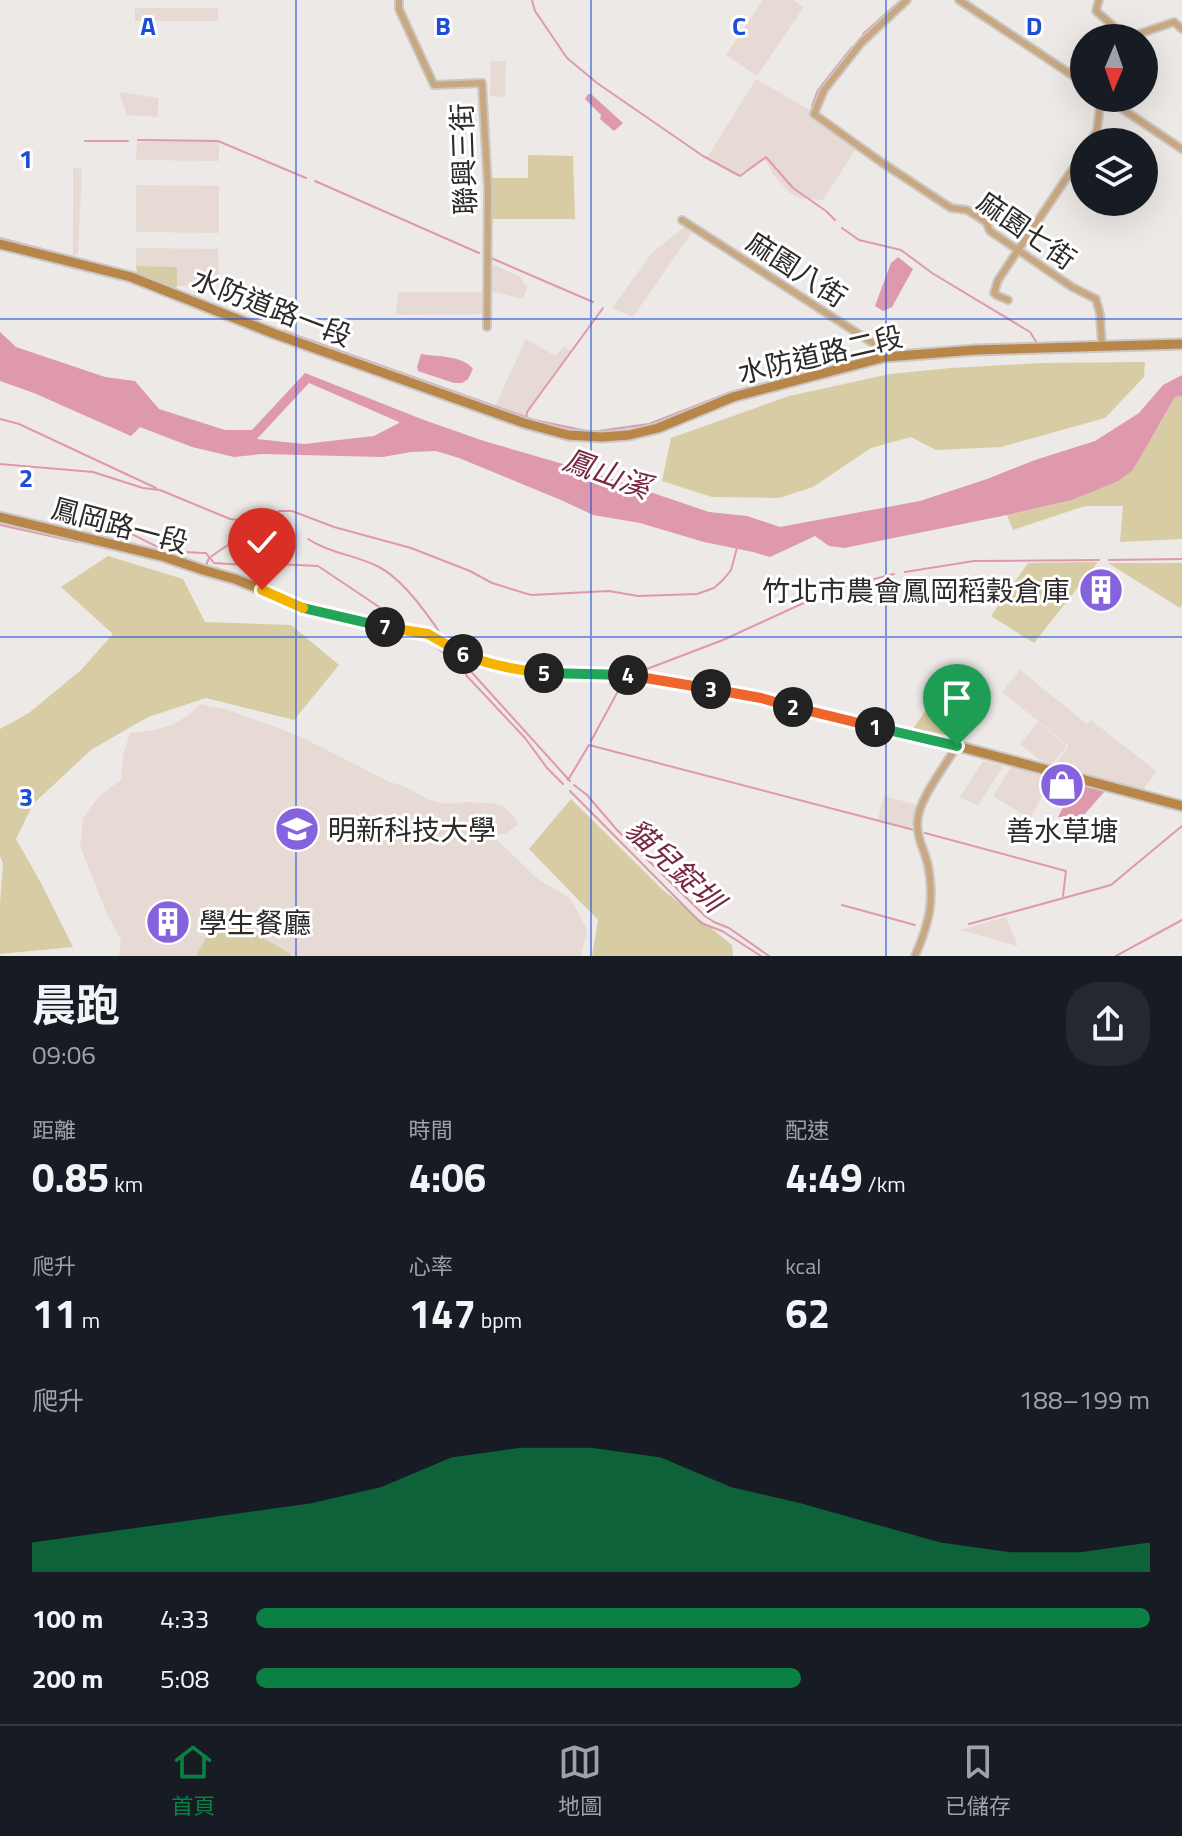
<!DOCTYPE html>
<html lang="zh-TW">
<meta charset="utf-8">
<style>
body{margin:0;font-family:"Titillium Web","Noto Sans TC",sans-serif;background:#242831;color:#f1f3f6;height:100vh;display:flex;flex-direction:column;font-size:30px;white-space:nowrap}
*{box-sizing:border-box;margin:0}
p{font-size:26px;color:#9ea1a6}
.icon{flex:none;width:44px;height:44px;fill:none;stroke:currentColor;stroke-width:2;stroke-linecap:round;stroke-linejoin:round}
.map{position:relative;height:956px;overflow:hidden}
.panel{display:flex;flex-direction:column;background:#171b24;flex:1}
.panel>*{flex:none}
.needle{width:52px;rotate:182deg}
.tools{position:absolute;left:1070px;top:24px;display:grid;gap:16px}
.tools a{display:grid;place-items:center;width:88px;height:88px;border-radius:50%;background:#171b24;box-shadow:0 8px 32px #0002;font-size:40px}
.pin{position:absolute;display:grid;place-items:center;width:68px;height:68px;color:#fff;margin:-82px -34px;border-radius:50% 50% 50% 0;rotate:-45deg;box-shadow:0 0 8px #0007}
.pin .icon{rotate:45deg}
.km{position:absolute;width:40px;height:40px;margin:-20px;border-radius:50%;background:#222;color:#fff;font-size:22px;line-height:40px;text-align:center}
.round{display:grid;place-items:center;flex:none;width:84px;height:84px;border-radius:32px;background:#242831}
.overview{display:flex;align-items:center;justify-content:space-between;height:136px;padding:0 32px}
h1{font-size:44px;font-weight:700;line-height:60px}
.stats{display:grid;grid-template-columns:repeat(3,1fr);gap:12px;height:136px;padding:8px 32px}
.stats div{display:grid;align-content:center}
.stats b{font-size:40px;font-weight:700}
.stats small{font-size:22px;font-weight:400}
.stats p{font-size:22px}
.chart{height:224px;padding:16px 32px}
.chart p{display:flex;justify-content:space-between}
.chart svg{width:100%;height:144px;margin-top:8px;fill:#0b8043;opacity:.7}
ul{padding:0 32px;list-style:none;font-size:26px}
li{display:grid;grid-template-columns:128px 96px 1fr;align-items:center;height:60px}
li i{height:20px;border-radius:10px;background:#0b8043}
.tab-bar{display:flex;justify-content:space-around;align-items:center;height:112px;border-top:2px solid #363941;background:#171b24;font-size:22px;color:#9ea1a6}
.tab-bar a{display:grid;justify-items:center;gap:4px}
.tab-bar .current{color:#0b8043}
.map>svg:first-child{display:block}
.built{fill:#e7dad5}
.green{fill:#d8cca4}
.water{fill:#df99ac;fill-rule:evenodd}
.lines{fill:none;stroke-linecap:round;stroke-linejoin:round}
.stream{stroke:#df99ac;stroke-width:2}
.street-casing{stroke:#cac7c4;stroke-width:10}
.secondary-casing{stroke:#cac7c4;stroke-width:13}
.street{stroke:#c9a881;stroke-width:6}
.secondary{stroke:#b88649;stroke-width:9}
.split-1-casing{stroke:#fff;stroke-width:16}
.split-2-casing{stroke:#fff;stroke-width:16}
.split-3-casing{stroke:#fff;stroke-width:16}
.split-4-casing{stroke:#fff;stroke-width:16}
.split-5-casing{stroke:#fff;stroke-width:16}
.split-6-casing{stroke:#fff;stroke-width:16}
.split-7-casing{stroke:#fff;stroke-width:16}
.split-8-casing{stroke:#fff;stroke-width:16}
.split-9-casing{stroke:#fff;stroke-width:16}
.split-1{stroke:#22a559;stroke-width:10}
.split-2{stroke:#f0652b;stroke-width:10}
.split-3{stroke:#f0652b;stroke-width:10}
.split-4{stroke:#f0652b;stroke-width:10}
.split-5{stroke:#22a559;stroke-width:10}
.split-6{stroke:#f5b400;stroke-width:10}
.split-7{stroke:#f5b400;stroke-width:10}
.split-8{stroke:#22a559;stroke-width:10}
.split-9{stroke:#f5b400;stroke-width:10}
.grid{fill:none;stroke:#1d4ed8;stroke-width:2;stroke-opacity:0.55}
.labels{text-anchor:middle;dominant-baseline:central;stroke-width:6;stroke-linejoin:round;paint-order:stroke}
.street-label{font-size:28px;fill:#2c2b2a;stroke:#fff}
.poi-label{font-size:28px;fill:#2c2b2a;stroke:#fff;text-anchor:start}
.water-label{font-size:30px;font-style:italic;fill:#792844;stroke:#fff}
.grid-label{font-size:26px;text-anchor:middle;font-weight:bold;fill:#1d4ed8;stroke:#fff;stroke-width:6;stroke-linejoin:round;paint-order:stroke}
</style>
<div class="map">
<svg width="1182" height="956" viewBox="0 0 1182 956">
<rect width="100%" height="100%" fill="#ede9e6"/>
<g class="built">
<polygon points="763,0 793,0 804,7 757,76 726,55"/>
<rect x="135" y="8" width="83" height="13"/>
<polygon points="491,61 506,61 505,97 490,96"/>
<polygon points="756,79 810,110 814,120 857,147 823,200 800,198 790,193 775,177 765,160 736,176 706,159"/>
<polygon points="119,92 158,98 158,117 127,115"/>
<polygon points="137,142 219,142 219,161 136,160"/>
<polygon points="73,167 82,169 78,254 73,256"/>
<polygon points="136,185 219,186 219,233 136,232"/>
<polygon points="685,226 692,232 633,317 612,308 651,254"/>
<polygon points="136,248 218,249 219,285 177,286 177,267 136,266"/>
<polygon points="492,264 519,276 527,287 523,299 491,291"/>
<polygon points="398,292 484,292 485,314 396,315"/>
<polygon points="526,339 555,356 564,347 571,351 523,416 495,406"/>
<polygon points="1020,670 1087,724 1091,720 1156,771 1143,790 1054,766 1069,746 1002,692"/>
<polygon points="200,704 226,709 297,735 390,782 406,787 427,799 445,804 466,802 490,803 504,806 513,816 518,824 507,833 493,836 539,880 570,898 587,930 581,956 119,956 121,940 106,912 80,846 83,818 99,796 121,780 123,755 130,733 155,730 174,724 190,714"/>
<polygon points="1038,722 1067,746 1052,765 1042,762 1020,744"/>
<polygon points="983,761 1003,766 978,806 960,797"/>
<polygon points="1011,767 1052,777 1030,819 993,796"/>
<polygon points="884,796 918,805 911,829 877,822"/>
<polygon points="1006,917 1018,946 960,930"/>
</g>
<g class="green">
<polygon points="528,155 573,156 575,219 491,219 490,178 528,178"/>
<polygon points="136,266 177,267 177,286 174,288 137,273"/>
<polygon points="1145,362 1144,377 1105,418 1001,447 936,450 911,437 871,448 813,487 779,498 712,497 662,481 671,438 789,396 890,374 951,368 1042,363"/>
<polygon points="1182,396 1182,539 1120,542 1123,506 1085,506 1013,530 1007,515 1072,500 1133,470 1175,397"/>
<polygon points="108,556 183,579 205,622 291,625 339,665 294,720 206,698 148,717 91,750 33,804 16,839 42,885 73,947 0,954 0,904 3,863 0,856 0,729 29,713 81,670 113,634 61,587"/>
<polygon points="1098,562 1034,643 991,616 1028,563"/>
<polygon points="1108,563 1182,563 1182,604 1180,608"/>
<polygon points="930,704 959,724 949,740 913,729"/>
<polygon points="571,799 663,890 732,945 733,956 592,956 598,920 529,849"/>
<polygon points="220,913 291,954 290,956 196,956"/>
</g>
<g class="water">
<polygon points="588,94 591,94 623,123 614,131 600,119 601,115 585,99"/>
<polygon points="898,257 913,269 892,307 883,311 875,306 891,263"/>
<path d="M0 332 16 347 105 377 135 381 159 409 225 430H252L305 373 424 420 481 440 594 473 709 512 747 516 780 527 920 501 987 479 1035 460 1095 441 1139 413 1163 385 1182 375V396L1175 397 1133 470 1118 481 1072 500 1007 515 844 548 829 546 815 536 770 557 753 552 704 542 640 523 593 515 561 500 459 458 436 451 411 452 383 457 262 454 234 457 192 447 140 427 131 436 34 393 0 381ZM309 383 399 422V423L374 436 304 444 257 439Z"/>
<path d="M421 354C437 357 463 355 473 369L468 379 462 383H454L418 371 417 367Z"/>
<polygon points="1075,784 1105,791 1082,817 1058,817"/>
</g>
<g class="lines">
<g class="stream">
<polyline points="532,0 535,11 567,58 597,83 703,156 740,176 766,157 793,188 826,211 835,220"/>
<polyline points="863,34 901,0"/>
<polyline points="812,106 818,90 852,47"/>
<polyline points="138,140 218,141 306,178"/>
<polyline points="85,141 128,141"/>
<polyline points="315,181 479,253"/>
<polyline points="842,228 859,240 901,250 932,273 1030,332 1037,343"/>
<polyline points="0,238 122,270"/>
<polyline points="491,258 593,302"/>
<polyline points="255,321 275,328"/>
<polyline points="284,331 534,420 591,432 649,424 731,392 871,356"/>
<polyline points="1004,345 1098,342"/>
<polyline points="925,349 946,348"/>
<polyline points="526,418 527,412 603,308"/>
<polyline points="0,419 19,424 156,488"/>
<polyline points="0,464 93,472 143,488 160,490 230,519 246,521 265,517"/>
<polyline points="0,525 78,542"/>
<path d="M113 531C130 529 144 542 161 548 175 553 191 552 206 553L214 563 262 566 278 564 318 566 409 627"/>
<path d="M308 539C329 553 355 555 377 566 403 578 429 616 444 639"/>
<polyline points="1109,560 1182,559"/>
<polyline points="206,565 209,558 219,551 269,517 280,511 292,511 334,527 411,548 470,571 492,583 531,595 609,591 638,596 697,594 714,588 723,580 731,570 737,548"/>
<polyline points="905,572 974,561 1099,560"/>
<polyline points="424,637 445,654"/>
<polyline points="456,655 570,781"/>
<polyline points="450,659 459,667"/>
<polyline points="639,672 723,640 834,589 894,574"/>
<polyline points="466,675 525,738 547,768 563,784"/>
<polyline points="591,741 624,680"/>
<polyline points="568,780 589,745 914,830"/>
<polyline points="574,785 587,795 617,830 705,916 714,922 729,928 769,956"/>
<polyline points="570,791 701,923 722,931 761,956"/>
<polyline points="925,833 1066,871 1063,896"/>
<polyline points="842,905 915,925"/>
<polyline points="969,924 1111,885 1182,826"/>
<polyline points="1116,956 1182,920"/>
</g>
<g class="street-casing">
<g id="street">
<polyline points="399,0 399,9 434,85 482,83 488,189 487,327"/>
<polyline points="907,0 862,42 824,90 814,114 881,162 951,208 967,210 986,222 990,231 1072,287 1096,299 1100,314 1102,347"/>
<polyline points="959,0 1084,83"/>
<polyline points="1099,0 1096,11 1127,38"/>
<polyline points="1127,38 1174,22 1182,29"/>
<polyline points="1106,98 1182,149"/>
<polyline points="1090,142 1097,130 1101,98"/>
<polyline points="682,220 882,349 885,357"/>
<polyline points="1008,300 996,295 994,293 998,280 1084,152"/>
<path d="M915 956C929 924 935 901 928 865 924 848 915 836 918 817 921 797 946 764 957 746"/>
</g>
</g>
<g class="secondary-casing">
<g id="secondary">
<polyline points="0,244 131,277 275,334 524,423 568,435 602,437 629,435 658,428 733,397 885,357 975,350 1182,344"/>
<polyline points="0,517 165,557 203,570 235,579 317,612 393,629 428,634 453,649 480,661 519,670 550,673 629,675 761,698 808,711 957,746 1182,806"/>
</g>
</g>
<use href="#street" class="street"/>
<use href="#secondary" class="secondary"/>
</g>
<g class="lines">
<g class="split-1-casing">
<polyline id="split-1" points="875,727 957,746"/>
</g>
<g class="split-2-casing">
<polyline id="split-2" points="793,707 875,727"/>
</g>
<g class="split-3-casing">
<polyline id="split-3" points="711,689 761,698 793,707"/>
</g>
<g class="split-4-casing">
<polyline id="split-4" points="628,675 711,689"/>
</g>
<g class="split-5-casing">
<polyline id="split-5" points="544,673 628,675"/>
</g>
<g class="split-6-casing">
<path id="split-6" d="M463 654C489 665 516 670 544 673"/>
</g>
<g class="split-7-casing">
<polyline id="split-7" points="385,627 428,634 463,654"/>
</g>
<g class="split-8-casing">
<polyline id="split-8" points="303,608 385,627"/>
</g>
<g class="split-9-casing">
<polyline id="split-9" points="262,590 303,608"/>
</g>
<use href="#split-1" class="split-1"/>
<use href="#split-2" class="split-2"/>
<use href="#split-3" class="split-3"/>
<use href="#split-4" class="split-4"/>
<use href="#split-5" class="split-5"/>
<use href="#split-6" class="split-6"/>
<use href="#split-7" class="split-7"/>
<use href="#split-8" class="split-8"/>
<use href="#split-9" class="split-9"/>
</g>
<path class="grid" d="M296 0V956M591 0V956M886 0V956M0 319H1182M0 637H1182"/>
<defs>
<g id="building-disc" transform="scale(2.3)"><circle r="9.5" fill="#8563de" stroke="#fff"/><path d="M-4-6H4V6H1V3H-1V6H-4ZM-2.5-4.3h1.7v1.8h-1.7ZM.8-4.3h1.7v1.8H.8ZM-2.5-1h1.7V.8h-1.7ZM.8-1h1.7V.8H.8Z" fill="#fff"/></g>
<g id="shop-disc" transform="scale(2.3)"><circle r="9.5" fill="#8563de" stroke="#fff"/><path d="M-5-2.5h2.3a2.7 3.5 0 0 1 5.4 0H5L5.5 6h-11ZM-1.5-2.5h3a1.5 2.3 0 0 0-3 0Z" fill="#fff"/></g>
<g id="university-disc" transform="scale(2.3)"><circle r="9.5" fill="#8563de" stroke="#fff"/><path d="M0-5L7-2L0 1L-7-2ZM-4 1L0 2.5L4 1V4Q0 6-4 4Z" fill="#fff"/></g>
</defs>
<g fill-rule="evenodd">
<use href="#building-disc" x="1101" y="590"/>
<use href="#shop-disc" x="1062" y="785"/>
<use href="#university-disc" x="297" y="829"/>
<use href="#building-disc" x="168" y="922"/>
</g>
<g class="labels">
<g class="street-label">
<text transform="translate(463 159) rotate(-92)">聯興三街</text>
<text transform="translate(1027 230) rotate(35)">麻園七街</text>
<text transform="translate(797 269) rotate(33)">麻園八街</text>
<text transform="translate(272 307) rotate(21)">水防道路一段</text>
<text transform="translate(820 354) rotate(-13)">水防道路二段</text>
<text transform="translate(120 525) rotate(15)">鳳岡路一段</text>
</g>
<g class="poi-label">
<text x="1070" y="590" text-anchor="end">竹北市農會鳳岡稻穀倉庫</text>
<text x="328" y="829">明新科技大學</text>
<text x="1062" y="830" text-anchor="middle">善水草塘</text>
<text x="199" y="922">學生餐廳</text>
</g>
<g class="water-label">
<text transform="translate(607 473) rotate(20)">鳳山溪</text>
<text transform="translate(675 865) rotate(43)">貓兒錠圳</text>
</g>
</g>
<g class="grid-label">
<text x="148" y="35">A</text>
<text x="443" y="35">B</text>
<text x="739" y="35">C</text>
<text x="1034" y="35">D</text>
<text x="26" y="168">1</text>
<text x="26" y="487">2</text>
<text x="26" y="806">3</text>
</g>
</svg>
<div class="tools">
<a><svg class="needle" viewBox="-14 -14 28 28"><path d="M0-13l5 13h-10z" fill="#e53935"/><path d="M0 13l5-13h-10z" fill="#9ea1a6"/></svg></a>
<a><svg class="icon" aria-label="layers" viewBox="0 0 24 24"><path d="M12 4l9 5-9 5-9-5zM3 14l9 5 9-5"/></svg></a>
</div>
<div class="pin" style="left:957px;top:746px;background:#1e9e55"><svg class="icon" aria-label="arrive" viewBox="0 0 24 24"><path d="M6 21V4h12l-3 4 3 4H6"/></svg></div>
<div class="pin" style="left:262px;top:590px;background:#d93025"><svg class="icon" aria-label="check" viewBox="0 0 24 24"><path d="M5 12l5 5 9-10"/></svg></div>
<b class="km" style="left:875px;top:727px">1</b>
<b class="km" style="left:793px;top:707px">2</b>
<b class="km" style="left:711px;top:689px">3</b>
<b class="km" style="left:628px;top:675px">4</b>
<b class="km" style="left:544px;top:673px">5</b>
<b class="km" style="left:463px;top:654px">6</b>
<b class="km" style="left:385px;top:627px">7</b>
</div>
<section class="panel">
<div class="overview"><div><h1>晨跑</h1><p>09:06</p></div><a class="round"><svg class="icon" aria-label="share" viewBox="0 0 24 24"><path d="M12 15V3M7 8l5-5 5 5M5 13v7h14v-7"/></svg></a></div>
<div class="stats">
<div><p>距離</p><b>0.85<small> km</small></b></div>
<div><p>時間</p><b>4:06</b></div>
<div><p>配速</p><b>4:49<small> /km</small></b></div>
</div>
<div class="stats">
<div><p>爬升</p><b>11<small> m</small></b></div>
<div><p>心率</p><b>147<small> bpm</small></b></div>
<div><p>kcal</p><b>62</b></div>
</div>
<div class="chart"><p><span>爬升</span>188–199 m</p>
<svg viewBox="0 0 160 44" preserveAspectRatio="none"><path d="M0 44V35L10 32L20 29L30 26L40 23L50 18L60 9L70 6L80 6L90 9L100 18L110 23L120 29L130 35L140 38L150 38L160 35V44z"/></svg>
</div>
<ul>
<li><b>100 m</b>4:33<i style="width:100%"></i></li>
<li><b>200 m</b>5:08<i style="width:61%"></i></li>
</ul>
</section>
<nav class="tab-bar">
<a class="current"><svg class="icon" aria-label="home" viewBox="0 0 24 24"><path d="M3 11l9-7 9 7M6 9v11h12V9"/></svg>首頁</a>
<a><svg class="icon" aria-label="map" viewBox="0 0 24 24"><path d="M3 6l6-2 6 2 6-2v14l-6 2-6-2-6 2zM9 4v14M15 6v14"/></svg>地圖</a>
<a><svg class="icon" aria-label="saved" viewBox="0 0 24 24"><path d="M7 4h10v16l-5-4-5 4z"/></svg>已儲存</a>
</nav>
